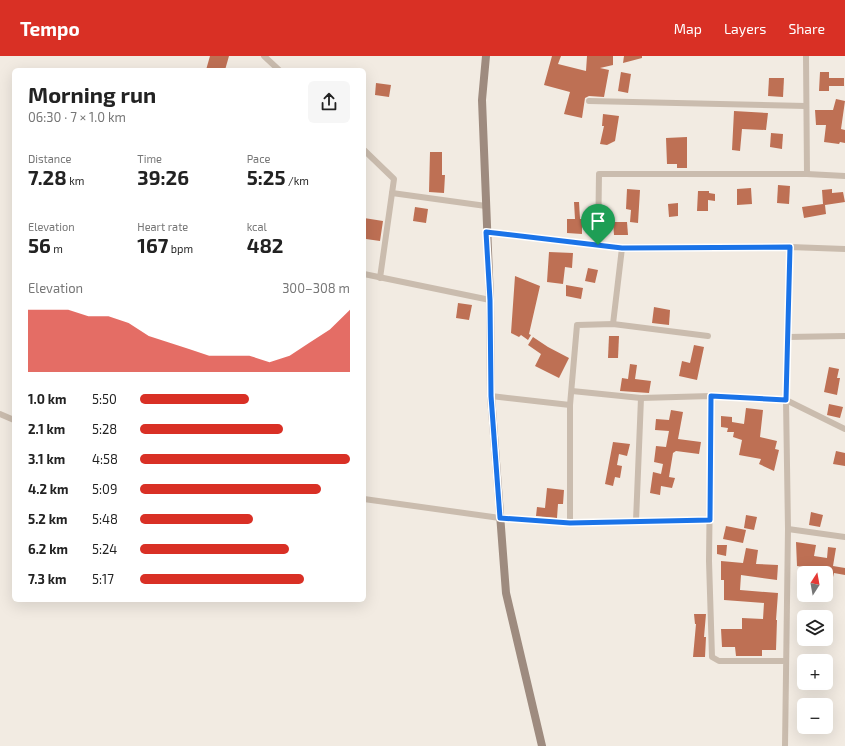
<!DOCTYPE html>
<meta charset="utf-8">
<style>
body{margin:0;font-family:"Exo 2",sans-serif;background:#f6f6f6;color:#222;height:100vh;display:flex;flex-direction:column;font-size:15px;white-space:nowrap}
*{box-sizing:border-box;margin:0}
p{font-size:13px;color:#767676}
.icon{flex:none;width:22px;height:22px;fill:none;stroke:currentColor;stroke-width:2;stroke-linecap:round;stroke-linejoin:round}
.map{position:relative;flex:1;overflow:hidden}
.panel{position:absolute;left:12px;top:12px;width:354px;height:534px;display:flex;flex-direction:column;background:#fff;border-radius:6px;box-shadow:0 4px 16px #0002}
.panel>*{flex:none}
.needle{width:26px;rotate:11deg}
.buttons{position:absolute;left:797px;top:510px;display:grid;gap:8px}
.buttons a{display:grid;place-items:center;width:36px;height:36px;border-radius:6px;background:#fff;box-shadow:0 4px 16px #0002;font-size:20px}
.pin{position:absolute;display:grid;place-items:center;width:34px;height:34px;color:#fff;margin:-41px -17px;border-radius:50% 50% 50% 0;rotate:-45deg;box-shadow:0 0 4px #0007}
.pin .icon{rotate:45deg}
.round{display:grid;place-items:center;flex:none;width:42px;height:42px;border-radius:6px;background:#f6f6f6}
.headline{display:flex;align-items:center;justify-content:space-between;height:68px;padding:0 16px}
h1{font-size:22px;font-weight:700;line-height:30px}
.stats{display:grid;grid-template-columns:repeat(3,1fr);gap:6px;height:68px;padding:4px 16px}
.stats div{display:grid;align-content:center}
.stats b{font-size:20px;font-weight:700}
.stats small{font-size:11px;font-weight:400}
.stats p{font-size:11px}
.chart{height:112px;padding:8px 16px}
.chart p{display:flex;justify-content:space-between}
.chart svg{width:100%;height:72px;margin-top:4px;fill:#d93025;opacity:.7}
ul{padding:0 16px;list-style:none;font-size:13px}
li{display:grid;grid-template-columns:64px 48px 1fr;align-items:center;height:30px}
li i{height:10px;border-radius:5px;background:#d93025}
header{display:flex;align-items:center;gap:24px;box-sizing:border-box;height:56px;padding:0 20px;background:#d93025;color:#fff}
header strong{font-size:19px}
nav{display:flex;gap:22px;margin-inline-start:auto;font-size:14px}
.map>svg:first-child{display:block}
.building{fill:#be7054}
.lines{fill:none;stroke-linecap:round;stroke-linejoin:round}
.street{stroke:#cabcae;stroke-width:6}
.secondary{stroke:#9e8b7f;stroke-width:8}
.route-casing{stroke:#fff;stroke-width:8}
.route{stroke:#1a73e8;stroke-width:5}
</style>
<header>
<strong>Tempo</strong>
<nav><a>Map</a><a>Layers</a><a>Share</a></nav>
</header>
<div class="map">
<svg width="845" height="690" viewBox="0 0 845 690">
<rect width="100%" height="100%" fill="#f2ebe2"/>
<g class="building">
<polygon points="210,0 229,0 225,14 206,14"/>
<polygon points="552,0 561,0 558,8 586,15 587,0 613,0 613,9 600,12 609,14 604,41 589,40 585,42 582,62 564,58 570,36 544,29"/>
<polygon points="624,0 642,0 642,2 623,7"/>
<polygon points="621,16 631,18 628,37 618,35"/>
<polygon points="820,16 829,16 829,22 844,22 844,30 829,30 829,35 819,35"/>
<polygon points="769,22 784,22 783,41 768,40"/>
<polygon points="376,27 391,29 389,41 375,39"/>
<polygon points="836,43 845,45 841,73 845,74 845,87 840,86 839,88 824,86 826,69 816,69 815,54 833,54"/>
<polygon points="734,55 768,57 766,74 742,73 740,95 732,94"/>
<polygon points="603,58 619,60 615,85 607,89 600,88 604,70 602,70"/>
<polygon points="771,77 783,78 782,93 770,91"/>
<polygon points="687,81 687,112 677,112 677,108 667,108 666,82"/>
<polygon points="430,96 442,96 442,119 445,119 444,137 429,136"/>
<polygon points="778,129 790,130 789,148 777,147"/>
<polygon points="751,132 752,148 737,149 737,133"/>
<polygon points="627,133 640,134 638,167 630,166 631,154 626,153"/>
<polygon points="832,133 832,137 843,136 845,146 825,149 826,158 804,162 802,151 823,148 822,134"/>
<polygon points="698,135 709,135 709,137 715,138 715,145 708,144 708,155 697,155"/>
<polygon points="574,146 579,146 580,163 582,163 582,178 567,177 567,163 575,163"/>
<polygon points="678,147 678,160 669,161 668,148"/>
<polygon points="415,151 428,153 426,167 413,165"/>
<polygon points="364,162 383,165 380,185 366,183 366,181 364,181"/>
<polygon points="613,166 627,166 628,179 614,179"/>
<polygon points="549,196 573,197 572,212 565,211 563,228 547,226"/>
<polygon points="588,212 598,214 595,227 585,225"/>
<polygon points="515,220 540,230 529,278 531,279 528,284 521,279 519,281 511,277"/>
<polygon points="566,229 583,232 581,243 566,240"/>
<polygon points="458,247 472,249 469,264 456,262"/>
<polygon points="654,251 670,254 669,269 652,267"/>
<polygon points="609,280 619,280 618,302 608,302"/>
<polygon points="533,281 548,291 569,302 559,322 535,310 541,298 528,289"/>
<polygon points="694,289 704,291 697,324 679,320 682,305 690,307"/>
<polygon points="630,308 637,309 635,323 651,325 649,337 620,335 622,322 628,323"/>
<polygon points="829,311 839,313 837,322 840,322 837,339 824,336"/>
<polygon points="829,348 843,351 840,362 827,359"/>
<polygon points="746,352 763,354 760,381 777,385 775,393 779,394 774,415 759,408 761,403 739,399 742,384 733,381 734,376 727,376 728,372 721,371 721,360 732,361 732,366 744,368"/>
<polygon points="671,354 683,356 678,383 701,386 699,398 676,395 673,397 669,421 675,422 672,432 661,430 660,439 650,437 653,416 661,418 663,408 654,406 656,390 666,391 669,375 655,374 656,363 669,364"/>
<polygon points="613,386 630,388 627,400 619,398 617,409 622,410 620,422 615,421 613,430 605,428"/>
<polygon points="836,395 845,397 845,410 833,408"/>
<polygon points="547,432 564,434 563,448 558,448 557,462 536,460 537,451 545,452"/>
<polygon points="811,456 823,459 820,471 809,469"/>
<polygon points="746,459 757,461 754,474 744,472"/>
<polygon points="726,470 746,474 743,487 723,483"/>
<polygon points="796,486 816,489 814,500 827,502 828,491 836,492 833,510 845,512 845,519 834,517 833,521 826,520 825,514 797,510"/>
<polygon points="717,489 727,489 726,500 717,498"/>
<polygon points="746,492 758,494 756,508 778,509 777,524 741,519 740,534 778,537 776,564 777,564 776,594 762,594 762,600 736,600 735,591 722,591 721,573 742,573 742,562 763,563 764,547 724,544 724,524 721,524 721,505 743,507"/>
<polygon points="694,558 706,558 704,581 706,581 705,601 693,601 696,568 695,568"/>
</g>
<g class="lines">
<g class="street">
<polyline points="264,0 279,14"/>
<polyline points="806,0 807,118"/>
<polyline points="589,45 806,50"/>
<polyline points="364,94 394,123 380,222"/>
<polyline points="392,137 486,150"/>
<polyline points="486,176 622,192 790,191 845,193"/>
<polyline points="598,189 599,118 807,118 845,120"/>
<polyline points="364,218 490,244"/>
<polyline points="613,268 622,192"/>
<polyline points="788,281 845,280"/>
<polyline points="572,335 641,342 711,340 786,344 845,373"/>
<polyline points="491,340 570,349"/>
<polyline points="711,340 709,505 712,601 719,605 785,605"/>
<polyline points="0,358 14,364"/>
<polyline points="364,443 500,462 570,467 710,464"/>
<polyline points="636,465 641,342"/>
<polyline points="570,467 570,349 577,269 613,268 708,280"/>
<polyline points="788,473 845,481"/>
<polyline points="785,690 788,473 786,344 790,191"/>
</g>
<polyline class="secondary" points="486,0 482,44 490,244 491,340 506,537 542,690"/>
</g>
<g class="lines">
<g class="route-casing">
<polygon id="route" points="486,176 622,192 790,191 786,344 711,340 710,464 570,467 500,462 491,340 490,244"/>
</g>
<use href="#route" class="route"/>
</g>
</svg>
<div class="buttons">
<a><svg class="needle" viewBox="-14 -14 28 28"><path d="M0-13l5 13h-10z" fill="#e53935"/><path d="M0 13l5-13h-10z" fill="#767676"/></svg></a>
<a><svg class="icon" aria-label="layers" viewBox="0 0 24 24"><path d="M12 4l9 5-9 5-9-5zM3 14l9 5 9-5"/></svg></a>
<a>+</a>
<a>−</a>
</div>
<div class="pin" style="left:598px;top:189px;background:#1e9e55"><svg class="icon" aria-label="arrive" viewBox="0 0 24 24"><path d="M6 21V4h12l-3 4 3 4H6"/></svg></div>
<section class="panel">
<div class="headline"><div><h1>Morning run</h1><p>06:30 · 7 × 1.0 km</p></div><a class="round"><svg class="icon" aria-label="share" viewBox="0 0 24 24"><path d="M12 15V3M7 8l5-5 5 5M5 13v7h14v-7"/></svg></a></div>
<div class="stats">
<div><p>Distance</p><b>7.28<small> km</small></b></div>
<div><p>Time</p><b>39:26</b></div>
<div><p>Pace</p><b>5:25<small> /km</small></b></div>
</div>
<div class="stats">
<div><p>Elevation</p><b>56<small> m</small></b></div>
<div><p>Heart rate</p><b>167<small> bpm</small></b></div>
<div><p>kcal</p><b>482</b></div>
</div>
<div class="chart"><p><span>Elevation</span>300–308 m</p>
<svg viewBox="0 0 160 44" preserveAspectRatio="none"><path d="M0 44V6L10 6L20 6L30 10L40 10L50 14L60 22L70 26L80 30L90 34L100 34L110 34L120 38L130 34L140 26L150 18L160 6V44z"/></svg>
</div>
<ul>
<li><b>1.0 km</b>5:50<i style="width:52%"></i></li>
<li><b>2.1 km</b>5:28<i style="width:68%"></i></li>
<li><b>3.1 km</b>4:58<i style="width:100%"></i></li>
<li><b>4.2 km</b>5:09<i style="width:86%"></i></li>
<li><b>5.2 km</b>5:48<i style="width:54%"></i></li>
<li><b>6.2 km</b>5:24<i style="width:71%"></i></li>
<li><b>7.3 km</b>5:17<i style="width:78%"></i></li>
</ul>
</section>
</div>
